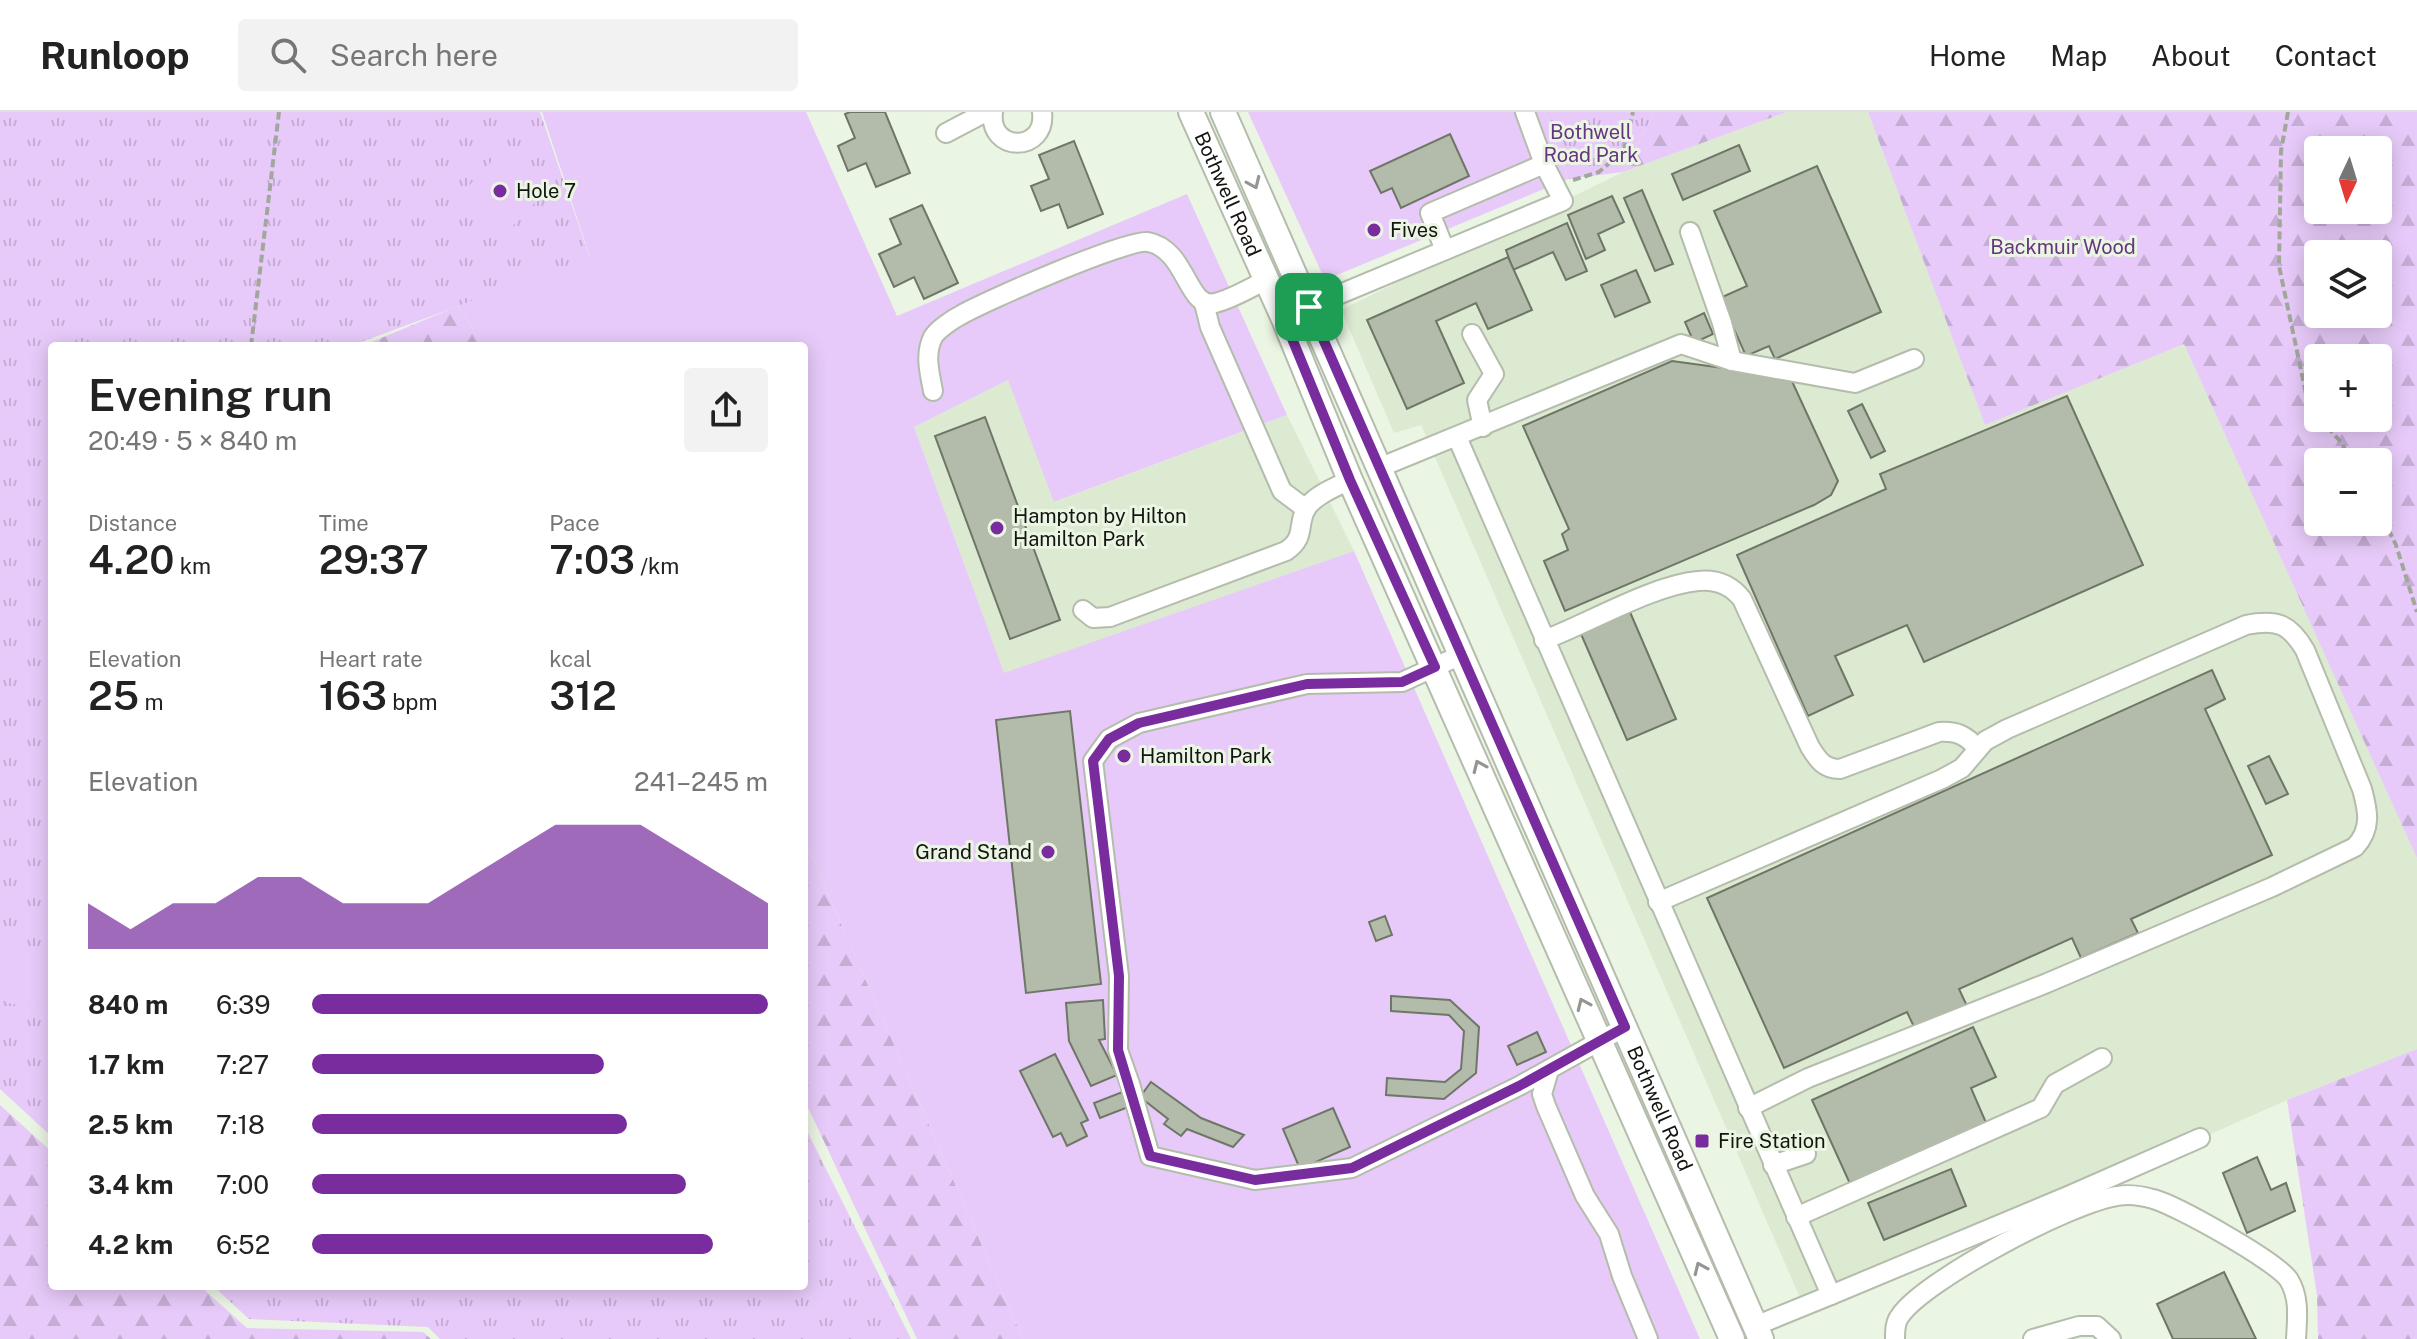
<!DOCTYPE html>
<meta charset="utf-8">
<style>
body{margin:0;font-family:"Public Sans",sans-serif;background:#f2f2f2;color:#222;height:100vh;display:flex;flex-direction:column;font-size:30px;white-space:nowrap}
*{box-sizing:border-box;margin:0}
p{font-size:26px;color:#767676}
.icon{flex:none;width:44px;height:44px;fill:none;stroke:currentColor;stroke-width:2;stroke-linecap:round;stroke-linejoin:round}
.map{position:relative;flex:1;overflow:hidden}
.details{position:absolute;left:48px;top:230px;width:760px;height:948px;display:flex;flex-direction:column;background:#fff;border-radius:8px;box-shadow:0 4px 20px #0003}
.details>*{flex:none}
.needle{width:52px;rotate:184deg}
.controls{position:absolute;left:2304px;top:24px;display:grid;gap:16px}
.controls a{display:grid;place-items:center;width:88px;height:88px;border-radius:8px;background:#fff;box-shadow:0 4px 20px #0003;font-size:40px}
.pin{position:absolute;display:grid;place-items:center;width:68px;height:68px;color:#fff;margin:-34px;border-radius:16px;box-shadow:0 4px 12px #0006}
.round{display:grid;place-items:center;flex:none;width:84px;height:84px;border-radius:8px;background:#f2f2f2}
.summary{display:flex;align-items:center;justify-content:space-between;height:136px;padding:0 40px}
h1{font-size:44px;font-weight:600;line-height:60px}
.figures{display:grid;grid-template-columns:repeat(3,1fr);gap:12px;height:136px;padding:8px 40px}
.figures div{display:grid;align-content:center}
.figures b{font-size:40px;font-weight:600}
.figures small{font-size:22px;font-weight:400}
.figures p{font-size:22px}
.chart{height:224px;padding:16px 40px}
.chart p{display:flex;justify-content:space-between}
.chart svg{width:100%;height:144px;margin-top:8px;fill:#792c9d;opacity:.7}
ul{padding:0 40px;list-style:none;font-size:26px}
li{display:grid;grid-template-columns:128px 96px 1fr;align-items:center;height:60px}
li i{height:20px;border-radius:10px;background:#792c9d}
header{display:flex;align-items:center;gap:48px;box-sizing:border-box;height:112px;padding:0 40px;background:#fff;border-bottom:2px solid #e0e0e0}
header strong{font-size:38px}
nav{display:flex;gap:44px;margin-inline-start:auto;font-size:28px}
.search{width:560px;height:72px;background:#f2f2f2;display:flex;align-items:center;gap:20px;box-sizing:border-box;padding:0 28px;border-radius:8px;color:#767676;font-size:30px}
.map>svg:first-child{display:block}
.built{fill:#ddead2}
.grass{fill:url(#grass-tufts)}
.forest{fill:url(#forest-firs);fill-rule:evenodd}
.pitch{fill:#e7caf9}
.building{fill:#b3bcab;stroke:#6e7667;stroke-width:2}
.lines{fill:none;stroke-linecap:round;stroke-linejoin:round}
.minor-casing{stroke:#b4bdac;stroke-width:22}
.major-casing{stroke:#b4bdac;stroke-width:28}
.path{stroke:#a1a89b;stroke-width:4;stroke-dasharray:8 4;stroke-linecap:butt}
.minor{stroke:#fff;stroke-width:18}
.major{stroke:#fff;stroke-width:24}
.oneway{stroke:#949693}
.route-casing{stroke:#fff;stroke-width:16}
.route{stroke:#792c9d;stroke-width:10}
.poi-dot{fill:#792c9d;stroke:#ebf5e3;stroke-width:3}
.labels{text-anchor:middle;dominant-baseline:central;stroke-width:6;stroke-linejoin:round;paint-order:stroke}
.park-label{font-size:20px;fill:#663580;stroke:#ebf5e3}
.poi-label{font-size:20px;fill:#121510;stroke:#ebf5e3;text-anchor:start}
.street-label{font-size:20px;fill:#121510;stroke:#ebf5e3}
</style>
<header>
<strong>Runloop</strong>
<div class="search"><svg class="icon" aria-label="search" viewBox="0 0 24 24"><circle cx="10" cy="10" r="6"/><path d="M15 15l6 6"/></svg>Search here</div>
<nav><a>Home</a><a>Map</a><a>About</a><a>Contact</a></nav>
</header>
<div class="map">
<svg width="2417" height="1227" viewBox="0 0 2417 1227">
<defs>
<pattern id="grass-tufts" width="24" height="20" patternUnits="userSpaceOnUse" patternTransform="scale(2)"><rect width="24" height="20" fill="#e7caf9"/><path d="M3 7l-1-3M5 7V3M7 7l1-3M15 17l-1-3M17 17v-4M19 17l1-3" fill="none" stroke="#c5add4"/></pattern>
<pattern id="forest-firs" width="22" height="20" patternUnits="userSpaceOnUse" patternTransform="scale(2)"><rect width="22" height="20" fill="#e7caf9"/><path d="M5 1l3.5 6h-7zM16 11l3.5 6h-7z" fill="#c5add4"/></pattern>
</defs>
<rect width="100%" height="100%" fill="#ebf5e3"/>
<g class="built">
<polygon points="1787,0 1868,0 1985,312 2184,232 2417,744 2417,937 2287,988 1807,1202 1421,313 1394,321 1341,198 1623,60"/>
<polygon points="1008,268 1055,390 1287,303 1354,439 1004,562 914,315"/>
</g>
<g class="grass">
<polygon points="0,0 540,0 590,146 350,234 52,234 52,1025 0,977"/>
<polygon points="1545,0 1655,0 1623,60 1568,67"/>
<polygon points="804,1013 911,1227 440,1227 428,1215 249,1207 213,1174 804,1174"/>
</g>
<g class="forest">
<polygon points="1655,0 1787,0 1623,60"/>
<path d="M1868 0H2417V746L2184 232 1985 313ZM2378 38V98H2318V38ZM2378 142V202H2318V142ZM2318 246H2378V306H2318ZM2378 350V410H2318V350Z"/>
<polygon points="458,194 484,234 362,234"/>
<polygon points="804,727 1023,1227 917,1227 804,987"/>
<polygon points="2417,937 2417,1227 2318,1227 2317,1183 2287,988"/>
<polygon points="0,993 52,1040 52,1174 200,1174 247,1216 423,1220 431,1227 0,1227"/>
</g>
<g class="pitch">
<polygon points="542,0 806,0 897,204 1187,82 1287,303 1054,390 1008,268 914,315 1004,561 1354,439 1700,1227 1023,1227 804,727 804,234 484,234 458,194 590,145"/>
<polygon points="1248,0 1545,0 1568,67 1325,168"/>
<path d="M497 43C516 42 536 73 534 91 526 100 511 118 501 123L494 120 466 97 464 87 467 76Z"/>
<polygon points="23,833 40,840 52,858 49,883 30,895 8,891 0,887 0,843 11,836"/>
</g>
<g class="building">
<polygon points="850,0 885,0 910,61 876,75 866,51 848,59 838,34 855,26 845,2"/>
<polygon points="1450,22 1469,64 1401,96 1392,76 1381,81 1370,59"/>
<polygon points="1074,29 1103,102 1068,116 1059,92 1041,99 1031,74 1049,67 1039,43"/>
<polygon points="1739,33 1750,59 1683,88 1672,62"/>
<polygon points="1817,54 1881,200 1775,247 1769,234 1746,244 1720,186 1747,174 1714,99"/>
<polygon points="1642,78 1673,152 1655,159 1624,86"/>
<polygon points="1612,84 1624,110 1598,122 1605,138 1586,147 1568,103"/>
<polygon points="922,93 958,171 924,187 914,165 894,175 879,142 901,132 890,107"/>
<polygon points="1567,111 1587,159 1566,168 1553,140 1513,158 1506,138"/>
<polygon points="1508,145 1532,198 1488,217 1476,191 1436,209 1464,271 1407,297 1367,208"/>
<polygon points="1636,158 1650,190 1615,205 1601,173"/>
<polygon points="1704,201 1713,222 1694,231 1685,210"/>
<polygon points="1672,249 1790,265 1838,369 1831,383 1814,393 1565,499 1544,449 1568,438 1562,422 1569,417 1523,314"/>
<polygon points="2067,284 2143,453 1924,550 1907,513 1835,544 1853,583 1808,604 1737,443 1886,377 1880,362"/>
<polygon points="1862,292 1885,339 1871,346 1848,299"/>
<polygon points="985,305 1060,508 1010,527 935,324"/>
<polygon points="1630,500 1676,607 1627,628 1581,522"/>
<polygon points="2212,558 2225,587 2205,597 2272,743 2131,807 2138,821 2081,846 2072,826 1959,877 1967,894 1915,917 1907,900 1784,956 1707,786"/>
<polygon points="1070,599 1101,872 1026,881 996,608"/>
<polygon points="2269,644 2288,682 2266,692 2248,654"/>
<polygon points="1385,804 1392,823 1376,829 1369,810"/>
<polygon points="1391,884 1450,888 1479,915 1476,961 1444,987 1386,983 1387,966 1445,970 1461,957 1464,919 1449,903 1391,899"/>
<polygon points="1103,888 1105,927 1099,928 1117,963 1091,974 1069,929 1066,891"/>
<polygon points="1973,915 1996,965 1971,976 1987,1013 1851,1074 1812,988"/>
<polygon points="1537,920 1546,940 1517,953 1508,934"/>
<polygon points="1055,942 1088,1008 1081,1011 1087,1024 1067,1034 1061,1021 1053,1025 1020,959"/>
<polygon points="1151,970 1201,1006 1244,1023 1233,1035 1187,1017 1181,1024 1164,1012 1168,1007 1140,985"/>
<polygon points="1125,979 1131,994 1100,1006 1094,991"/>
<polygon points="1333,996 1350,1035 1300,1057 1283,1017"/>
<polygon points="2257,1045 2271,1078 2286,1071 2295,1099 2247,1121 2223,1061"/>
<polygon points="1951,1057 1966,1094 1884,1128 1868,1091"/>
<polygon points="2224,1160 2256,1227 2173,1227 2157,1192"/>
</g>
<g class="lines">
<g class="minor-casing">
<g id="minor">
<path d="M993 0C988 41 1047 41 1042 0"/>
<polyline points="946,21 986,0"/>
<polyline points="1690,120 1722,211 1732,249"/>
<polyline points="1445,138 1430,101 1544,52 1525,0"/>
<polyline points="1204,191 1210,215 1282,379 1306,397"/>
<polyline points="1309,195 1563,89 1544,52"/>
<polyline points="1472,222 1494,262 1477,288 1483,315"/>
<path d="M933 279C930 262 924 243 933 225 937 218 953 207 961 203 985 189 1129 126 1148 130 1187 137 1187 198 1215 191 1232 187 1250 176 1266 168"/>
<polyline points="1457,325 1831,1183 1755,1214"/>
<polyline points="1381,355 1681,232 1732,249 1855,271 1914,247"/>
<path d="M1083 498 1093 506 1110 505 1286 439C1307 425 1296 412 1307 395 1317 382 1336 375 1350 368"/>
<path d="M1544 528C1589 511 1653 473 1698 469 1717 467 1731 473 1742 487L1810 635C1818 648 1824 657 1840 657L1939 620C1957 619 1966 623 1978 637"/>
<polyline points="1461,543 1402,570 1307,572 1139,611 1109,627 1093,649 1119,864 1118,938 1130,972 1150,1044 1255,1068 1352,1056 1519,974 1625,915"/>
<path d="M1658 790 1942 667 1962 656 1985 629 2007 617 2246 513C2276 507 2289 511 2305 538L2362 677C2368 699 2372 717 2355 735L2272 775 2047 871 1808 966 1748 996"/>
<polyline points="1549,958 1542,982 1546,994 1585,1084 1609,1122 1622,1164 1648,1227"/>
<polyline points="1773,1053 1806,1042"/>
<polyline points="1796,1105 2041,996 2055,972 2102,946"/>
<polyline points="1831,1183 2068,1084 2200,1026"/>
<path d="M1895 1227C1895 1219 1895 1210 1900 1204 1924 1168 2073 1090 2117 1084 2128 1082 2143 1084 2153 1087 2176 1093 2278 1150 2289 1168 2300 1186 2297 1207 2296 1227"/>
<polyline points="2033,1227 2079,1214 2097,1214 2111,1227"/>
</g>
</g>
<g class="major-casing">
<g id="major">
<path id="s1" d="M1191 0 1284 207 1350 368 1732 1227"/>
<path id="s2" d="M1223 0C1404 408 1581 818 1761 1227"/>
</g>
</g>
<g class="path">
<polyline points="2288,0 2281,39 2279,154 2309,296 2318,305"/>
<polyline points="1573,68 1599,60 1624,38 1633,0"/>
<polyline points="251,234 279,0"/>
<polyline points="2319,306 2340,329 2353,350"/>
<polyline points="2378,396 2396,433 2417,500"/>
</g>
<use href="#minor" class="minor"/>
<use href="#major" class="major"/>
</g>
<defs><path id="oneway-chevron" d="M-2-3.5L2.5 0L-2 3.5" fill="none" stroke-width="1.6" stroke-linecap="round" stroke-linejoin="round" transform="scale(2)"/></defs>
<g class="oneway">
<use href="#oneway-chevron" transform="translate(1254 71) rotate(66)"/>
<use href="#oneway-chevron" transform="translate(1479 654) rotate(-114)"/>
<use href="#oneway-chevron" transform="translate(1583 892) rotate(-114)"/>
<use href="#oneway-chevron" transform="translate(1700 1156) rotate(-114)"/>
</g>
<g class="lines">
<g class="route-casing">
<polygon id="route" points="1309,195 1625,915 1519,974 1352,1056 1255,1068 1150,1044 1118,938 1119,864 1093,649 1109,627 1139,611 1307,572 1402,570 1435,555 1350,368 1284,207"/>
</g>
<use href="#route" class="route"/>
</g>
<g class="poi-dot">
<circle cx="500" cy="79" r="8"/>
<circle cx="1374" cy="118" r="8"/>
<circle cx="997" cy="416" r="8"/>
<circle cx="1124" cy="644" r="8"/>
<circle cx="1048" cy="740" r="8"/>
<rect x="1694" y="1021" width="16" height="16" rx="4"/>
</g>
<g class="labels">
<g class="park-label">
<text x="1591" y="20">Bothwell<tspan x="1591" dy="23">Road Park</tspan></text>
<text x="2063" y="135">Backmuir Wood</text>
</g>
<g class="poi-label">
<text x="516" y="79">Hole 7</text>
<text x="1390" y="118">Fives</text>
<text x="1013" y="404">Hampton by Hilton<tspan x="1013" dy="23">Hamilton Park</tspan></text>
<text x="1140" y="644">Hamilton Park</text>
<text x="1032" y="740" text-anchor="end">Grand Stand</text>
<text x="1718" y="1029">Fire Station</text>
</g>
<g class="street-label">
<text stroke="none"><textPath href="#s1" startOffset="90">Bothwell Road</textPath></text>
<text stroke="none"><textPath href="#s2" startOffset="1088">Bothwell Road</textPath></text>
</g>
</g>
</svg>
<div class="controls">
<a><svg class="needle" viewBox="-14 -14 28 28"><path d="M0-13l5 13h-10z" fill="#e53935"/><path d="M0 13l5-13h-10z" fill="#767676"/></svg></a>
<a><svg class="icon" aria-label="layers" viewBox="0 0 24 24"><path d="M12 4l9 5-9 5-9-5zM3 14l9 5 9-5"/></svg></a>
<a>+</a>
<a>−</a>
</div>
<div class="pin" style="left:1309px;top:195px;background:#1e9e55"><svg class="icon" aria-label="arrive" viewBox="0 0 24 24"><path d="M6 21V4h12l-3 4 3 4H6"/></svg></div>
<section class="details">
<div class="summary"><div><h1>Evening run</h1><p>20:49 · 5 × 840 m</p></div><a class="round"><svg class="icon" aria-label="share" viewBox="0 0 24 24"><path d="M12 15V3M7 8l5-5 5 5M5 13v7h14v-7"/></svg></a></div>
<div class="figures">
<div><p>Distance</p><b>4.20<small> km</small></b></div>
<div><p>Time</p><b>29:37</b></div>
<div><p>Pace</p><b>7:03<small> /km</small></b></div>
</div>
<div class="figures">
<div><p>Elevation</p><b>25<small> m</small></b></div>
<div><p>Heart rate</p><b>163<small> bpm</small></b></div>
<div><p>kcal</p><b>312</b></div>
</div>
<div class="chart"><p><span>Elevation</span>241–245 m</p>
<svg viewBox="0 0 160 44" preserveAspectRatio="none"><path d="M0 44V30L10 38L20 30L30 30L40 22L50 22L60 30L70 30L80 30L90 22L100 14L110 6L120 6L130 6L140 14L150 22L160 30V44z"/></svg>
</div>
<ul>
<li><b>840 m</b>6:39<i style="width:100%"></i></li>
<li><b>1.7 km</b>7:27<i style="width:64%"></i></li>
<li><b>2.5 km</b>7:18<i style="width:69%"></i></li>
<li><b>3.4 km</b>7:00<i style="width:82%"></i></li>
<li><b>4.2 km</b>6:52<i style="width:88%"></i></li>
</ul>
</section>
</div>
